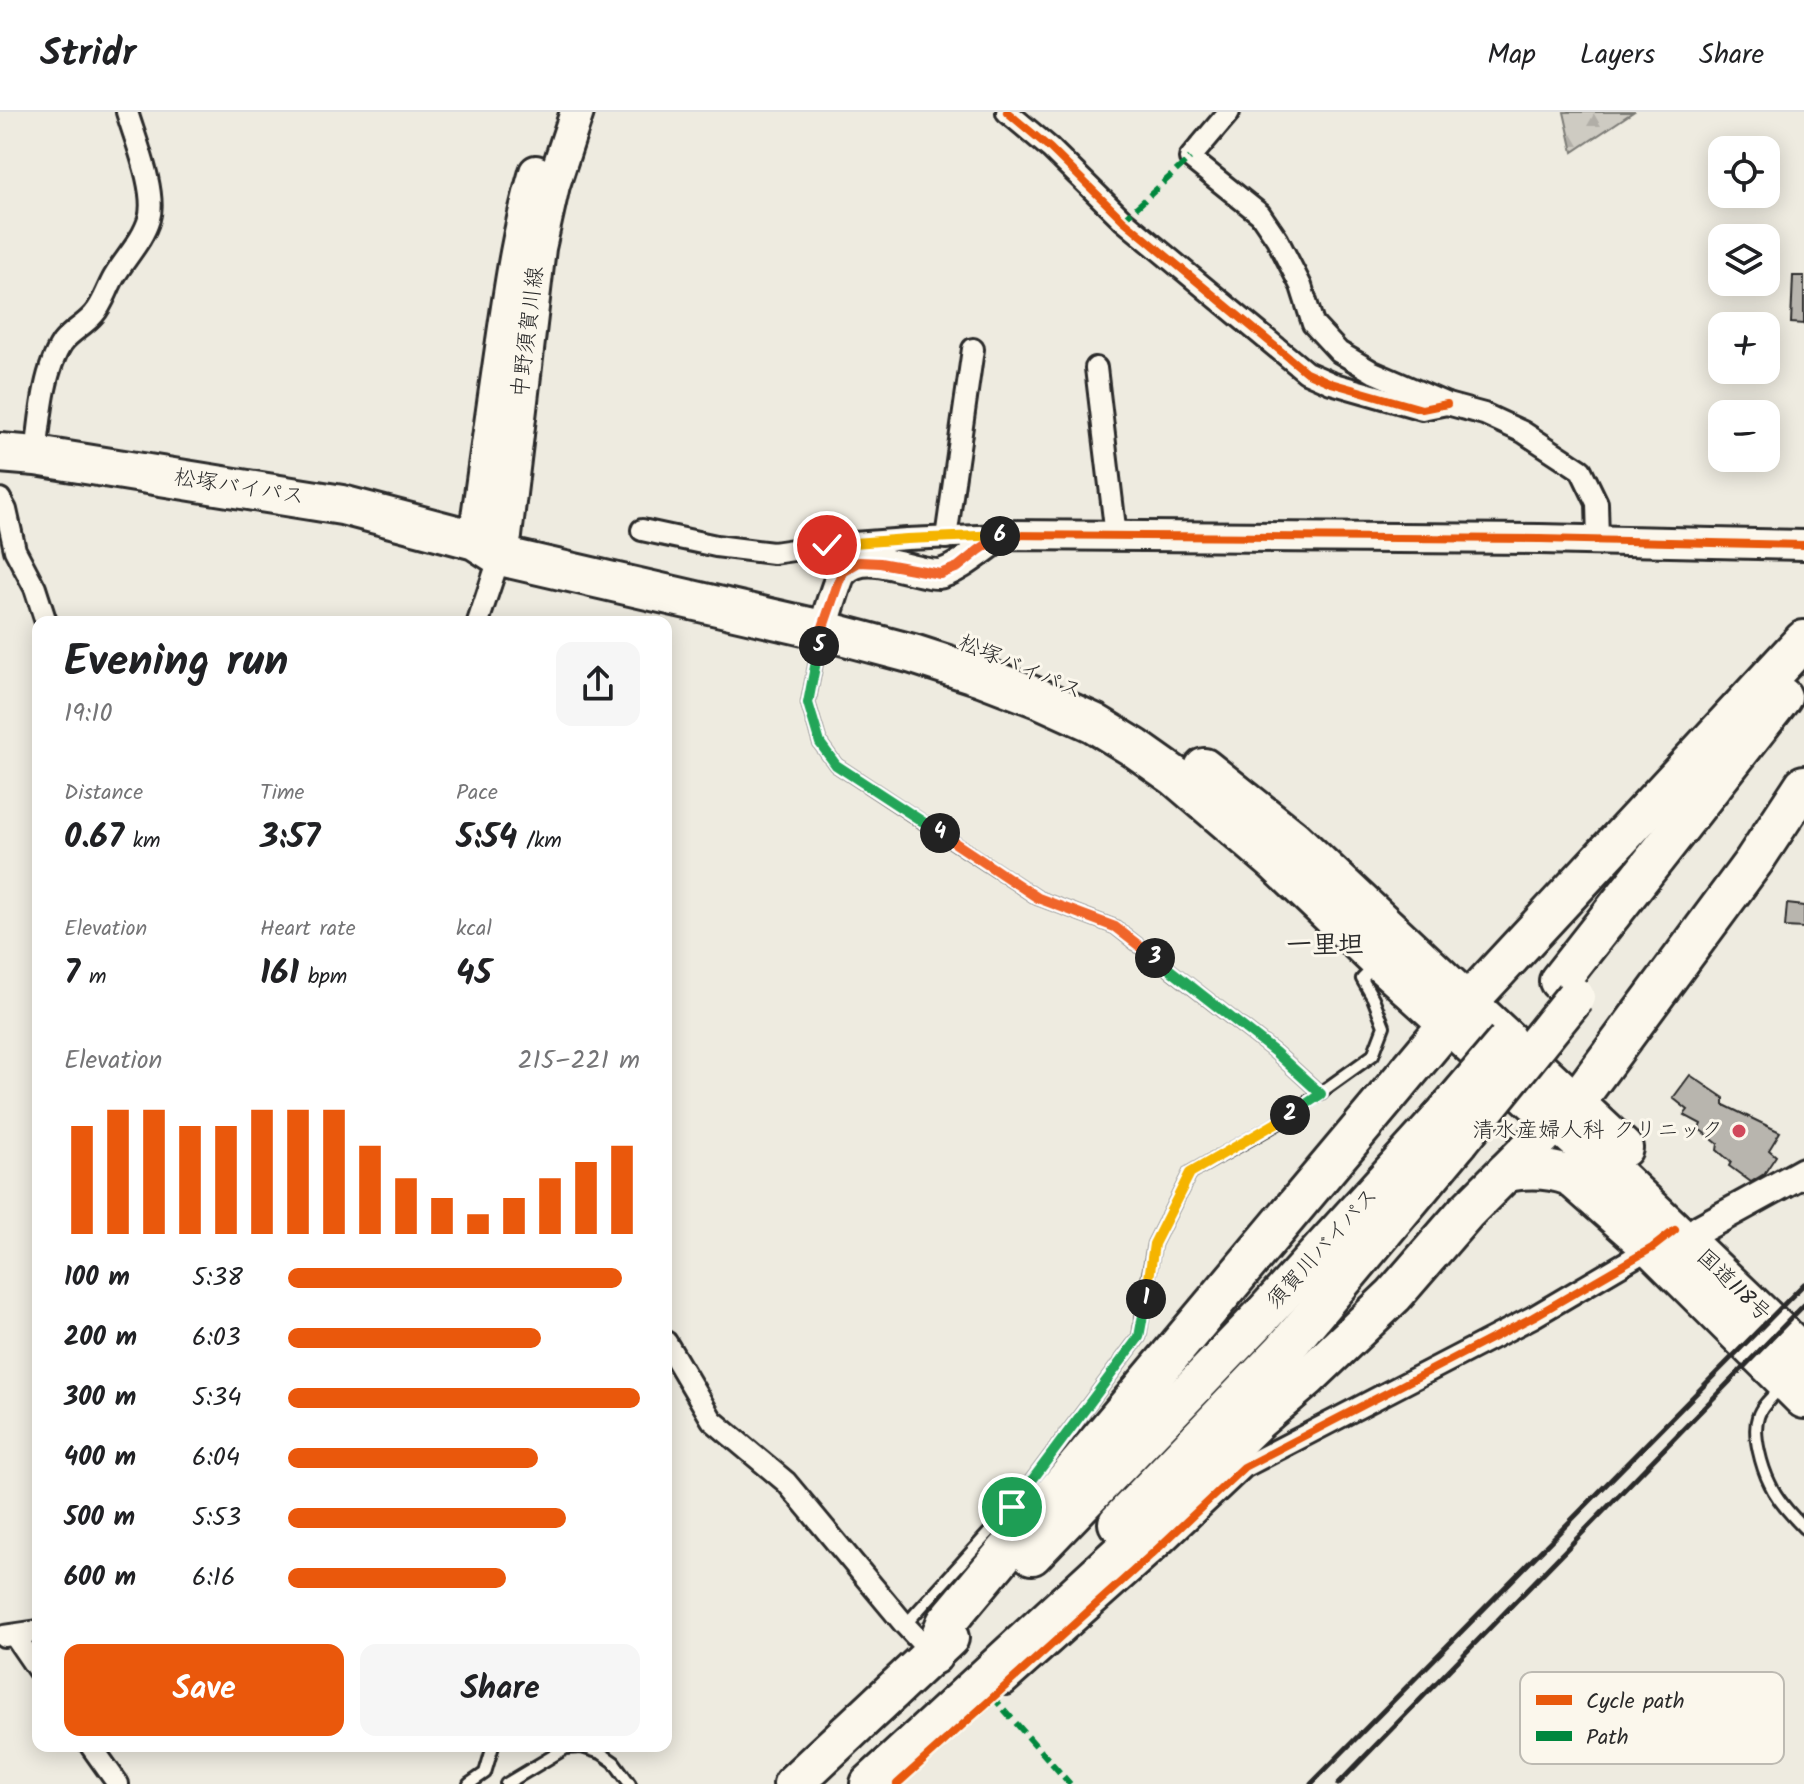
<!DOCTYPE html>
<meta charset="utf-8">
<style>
body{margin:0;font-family:Kalam,"Klee One",sans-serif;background:#f6f6f6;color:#202124;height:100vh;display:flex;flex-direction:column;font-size:30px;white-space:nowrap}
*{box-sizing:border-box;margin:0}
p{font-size:26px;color:#757577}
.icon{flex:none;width:44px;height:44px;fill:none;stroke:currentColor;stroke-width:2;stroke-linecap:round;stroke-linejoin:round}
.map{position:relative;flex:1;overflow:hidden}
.side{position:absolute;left:32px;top:504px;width:640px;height:1136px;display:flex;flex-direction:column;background:#fff;border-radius:16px;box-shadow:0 4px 20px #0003}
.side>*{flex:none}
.tools{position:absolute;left:1708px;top:24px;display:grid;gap:16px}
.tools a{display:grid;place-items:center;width:72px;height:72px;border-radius:16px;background:#fff;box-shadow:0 4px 20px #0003;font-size:40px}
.pin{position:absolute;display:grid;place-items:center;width:68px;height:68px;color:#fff;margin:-34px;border:4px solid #fff;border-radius:50%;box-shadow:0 2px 8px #0007}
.km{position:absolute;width:40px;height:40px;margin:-20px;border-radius:50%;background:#222;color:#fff;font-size:22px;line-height:40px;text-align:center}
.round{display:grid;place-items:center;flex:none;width:84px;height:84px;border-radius:16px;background:#f6f6f6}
.head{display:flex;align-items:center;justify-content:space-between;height:136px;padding:0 32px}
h1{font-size:44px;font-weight:700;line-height:60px}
.stats{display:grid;grid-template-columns:repeat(3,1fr);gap:12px;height:136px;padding:8px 32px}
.stats div{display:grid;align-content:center}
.stats b{font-size:34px;font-weight:700}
.stats small{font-size:22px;font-weight:400}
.stats p{font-size:22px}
.chart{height:224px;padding:16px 32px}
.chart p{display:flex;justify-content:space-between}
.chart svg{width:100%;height:144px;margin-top:8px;stroke:#ea580c;stroke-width:6}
.primary-button{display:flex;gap:16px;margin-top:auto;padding:16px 32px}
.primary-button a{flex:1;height:92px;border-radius:16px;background:#ea580c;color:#fff;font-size:32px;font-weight:700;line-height:92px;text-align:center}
.primary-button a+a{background:#f6f6f6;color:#202124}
ul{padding:0 32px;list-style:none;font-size:26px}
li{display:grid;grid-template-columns:128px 96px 1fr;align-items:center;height:60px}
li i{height:20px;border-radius:10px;background:#ea580c}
header{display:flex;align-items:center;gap:48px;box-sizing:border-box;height:112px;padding:0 40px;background:#fff;border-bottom:2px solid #e0e0e0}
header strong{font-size:38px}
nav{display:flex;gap:44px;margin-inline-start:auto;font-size:28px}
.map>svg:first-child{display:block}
.forest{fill:url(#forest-firs);stroke:#7c7b76;stroke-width:2}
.building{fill:#b8b5ae;stroke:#2b2b2b;stroke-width:2}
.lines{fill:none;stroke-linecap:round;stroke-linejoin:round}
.lane-casing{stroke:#2b2b2b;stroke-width:16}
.street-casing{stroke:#2b2b2b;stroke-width:26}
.secondary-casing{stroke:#2b2b2b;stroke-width:34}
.primary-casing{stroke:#2b2b2b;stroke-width:38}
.highway-casing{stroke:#2b2b2b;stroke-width:44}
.lane{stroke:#fbf7ec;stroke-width:10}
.street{stroke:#fbf7ec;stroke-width:20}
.secondary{stroke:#fbf7ec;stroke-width:28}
.primary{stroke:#fbf7ec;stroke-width:32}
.highway{stroke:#fbf7ec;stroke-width:38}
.rail{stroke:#2b2b2b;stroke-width:5}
.highway-bridge-casing{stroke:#2b2b2b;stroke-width:44;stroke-linecap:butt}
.highway-bridge{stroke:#fbf7ec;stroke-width:38}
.quiet{stroke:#00873e;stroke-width:6;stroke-dasharray:12 6;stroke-linecap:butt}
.cycleway-casing{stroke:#fbf7ec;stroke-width:13}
.cycleway{stroke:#e8590c;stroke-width:8}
.split-1-casing{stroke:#fff;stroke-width:16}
.split-2-casing{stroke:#fff;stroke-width:16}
.split-3-casing{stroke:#fff;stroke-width:16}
.split-4-casing{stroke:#fff;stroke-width:16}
.split-5-casing{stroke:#fff;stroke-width:16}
.split-6-casing{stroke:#fff;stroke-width:16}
.split-7-casing{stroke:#fff;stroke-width:16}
.split-1{stroke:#22a559;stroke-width:10}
.split-2{stroke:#f5b400;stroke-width:10}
.split-3{stroke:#22a559;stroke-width:10}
.split-4{stroke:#f0652b;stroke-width:10}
.split-5{stroke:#22a559;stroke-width:10}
.split-6{stroke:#f0652b;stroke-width:10}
.split-7{stroke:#f5b400;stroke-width:10}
.poi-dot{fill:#d1495b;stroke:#fbf7ec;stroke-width:3}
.labels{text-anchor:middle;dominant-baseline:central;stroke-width:6;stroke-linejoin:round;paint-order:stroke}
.street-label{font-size:22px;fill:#2b2b2b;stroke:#fbf7ec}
.poi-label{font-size:22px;fill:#2b2b2b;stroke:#fbf7ec;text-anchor:end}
.quarter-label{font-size:26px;font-weight:bold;fill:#2b2b2b;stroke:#fbf7ec}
.key{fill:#fbf7ec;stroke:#bdbab2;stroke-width:2}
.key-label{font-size:22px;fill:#2b2b2b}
</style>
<header>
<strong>Stridr</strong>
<nav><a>Map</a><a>Layers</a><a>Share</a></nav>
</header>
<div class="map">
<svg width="1804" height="1672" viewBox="0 0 1804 1672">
<defs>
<pattern id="forest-firs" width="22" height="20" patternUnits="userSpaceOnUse" patternTransform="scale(2)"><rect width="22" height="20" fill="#cecbc2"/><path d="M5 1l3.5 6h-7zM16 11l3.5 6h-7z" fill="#b1aea7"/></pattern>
</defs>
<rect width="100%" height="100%" fill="#eeebe0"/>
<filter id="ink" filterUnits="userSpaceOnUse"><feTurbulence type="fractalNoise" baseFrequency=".0125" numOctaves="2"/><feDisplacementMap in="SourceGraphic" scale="16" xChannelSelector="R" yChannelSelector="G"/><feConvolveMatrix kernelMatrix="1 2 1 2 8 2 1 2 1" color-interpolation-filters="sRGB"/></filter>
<g filter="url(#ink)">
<polygon class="forest" points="1564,0 1633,0 1573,40"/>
<g class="building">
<polygon points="1793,164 1804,164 1804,212 1791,211"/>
<polygon points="1787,792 1804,794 1804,816 1785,815"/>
<polygon points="1690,963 1724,986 1724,993 1780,1020 1769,1038 1776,1044 1764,1062 1751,1070 1729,1054 1731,1050 1717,1038 1718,1032 1699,1017 1701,1012 1684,1003 1688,998 1673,986"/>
</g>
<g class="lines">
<g class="lane-casing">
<g id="lane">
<polyline points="821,524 808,591 820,631 836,653 1038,786 1115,815 1275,940 1321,982"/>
<path d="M1781 1276C1773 1284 1761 1294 1758 1305 1752 1322 1762 1356 1770 1372 1777 1388 1791 1403 1804 1416"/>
<polyline points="905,1513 1012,1395 1139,1225 1154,1132 1190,1061 1278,1011 1373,943 1384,914 1373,886 1362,867 1375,854"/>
<polyline points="469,1672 485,1661 493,1634"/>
<polyline points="506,1672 566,1636 582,1635 601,1641 614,1650 630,1672"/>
</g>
</g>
<g class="street-casing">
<g id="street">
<polyline points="1007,0 1050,36 1123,108 1306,260 1331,271 1422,297 1447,292"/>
<polyline points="1229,0 1190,46 1260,102 1277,127 1301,174 1313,212 1339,240 1373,260 1447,292 1484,302 1523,320 1581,358 1597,391 1598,428"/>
<polyline points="1096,256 1116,424"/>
<path d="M36 344C40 311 43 259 62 231 70 220 85 213 94 202 103 192 107 177 114 165 125 146 143 128 149 107 157 80 135 27 127 0"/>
<polyline points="0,387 6,398 15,438 35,476 46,510"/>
<polyline points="642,418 716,434 773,441 827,433 907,427 1002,423"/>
<polyline points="946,426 973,237"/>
<polyline points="478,510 500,444"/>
<polyline points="666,1230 712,1308 786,1370 905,1513 933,1543"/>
<polyline points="14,1523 38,1558"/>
<polyline points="4,1524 38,1519"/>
<polyline points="1006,1572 1153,1441 1244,1355 1533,1205 1657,1132"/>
<polyline points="91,1634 118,1672"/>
</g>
</g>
<g class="secondary-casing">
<g id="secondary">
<path d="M822 518C826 508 838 465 843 460 864 435 911 462 938 462 954 461 987 433 1002 423L1540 427 1804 433"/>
<polyline points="1700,1117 1804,1060"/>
</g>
</g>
<g class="primary-casing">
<g id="primary">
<path d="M475 428C484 359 494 291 504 222 512 167 520 114 536 60"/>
<polyline points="500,444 505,424 539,136 553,73 577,0"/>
</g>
</g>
<g class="highway-casing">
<g id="highway">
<polyline points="0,341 36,344 342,393 475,428 500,444 822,518 913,542 981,564 1041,587 1094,611 1135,636 1176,665 1274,749 1379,849 1620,1067 1804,1243"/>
<polyline points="1204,656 1293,727 1623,1036"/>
<polyline points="1559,869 1782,585"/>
<path d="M1506 1060C1529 1056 1549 1056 1570 1064L1652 1136 1804 1287"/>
<polyline points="1118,1411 1283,1239 1459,1029"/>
<polyline points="1032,1443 1260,1206 1439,1009"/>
<polyline points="933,1543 946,1511 1449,911 1804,528"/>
<polyline points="793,1672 949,1526"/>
<polyline points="870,1672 1140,1423 1259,1307 1308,1265 1394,1183 1466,1100 1575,991 1754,749 1804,673"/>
</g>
</g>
<use href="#lane" class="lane"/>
<use href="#street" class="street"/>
<use href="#secondary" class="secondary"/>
<use href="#primary" class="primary"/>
<use href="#highway" class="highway"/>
<g class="rail">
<polyline points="1311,1672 1804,1172"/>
<polyline points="1338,1672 1804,1193"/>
</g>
<g class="highway-bridge-casing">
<g id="highway-bridge">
<polyline points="1439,1009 1507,929"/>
<polyline points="1459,1029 1575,885"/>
</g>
</g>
<use href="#highway-bridge" class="highway-bridge"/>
<g class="quiet">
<polyline points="1123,108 1190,46"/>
<polyline points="992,1584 1070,1672"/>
</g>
<g class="cycleway-casing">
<g id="cycleway">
<polyline points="1007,0 1050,36 1123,108 1306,260 1331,271 1422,297 1447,292"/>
<path d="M822 518C826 508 838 465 843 460 864 435 911 462 938 462 954 461 987 433 1002 423L1540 427 1804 433"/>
<polyline points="897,1672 1153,1441 1244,1355 1533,1205 1652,1136 1675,1118"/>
</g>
</g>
<use href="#cycleway" class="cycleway"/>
</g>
</g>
<g class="lines" filter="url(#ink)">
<g class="split-1-casing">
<polyline id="split-1" points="1012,1395 1139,1225 1146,1187"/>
</g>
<g class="split-2-casing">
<polyline id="split-2" points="1146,1187 1154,1132 1190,1061 1290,1003"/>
</g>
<g class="split-3-casing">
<polyline id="split-3" points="1155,846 1275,940 1321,982 1290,1003"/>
</g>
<g class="split-4-casing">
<polyline id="split-4" points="940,721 1038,786 1115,815 1155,846"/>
</g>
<g class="split-5-casing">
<polyline id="split-5" points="819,534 808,591 820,631 836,653 940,721"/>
</g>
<g class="split-6-casing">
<polyline id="split-6" points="819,534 822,518 842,460 859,450 880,451 940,462 958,455 979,438 1000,424"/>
</g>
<g class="split-7-casing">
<polyline id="split-7" points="827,433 907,427 1002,423 1000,424"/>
</g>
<use href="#split-1" class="split-1"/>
<use href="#split-2" class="split-2"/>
<use href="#split-3" class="split-3"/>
<use href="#split-4" class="split-4"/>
<use href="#split-5" class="split-5"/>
<use href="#split-6" class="split-6"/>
<use href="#split-7" class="split-7"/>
</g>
<circle class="poi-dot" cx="1739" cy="1019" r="8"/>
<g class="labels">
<g class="street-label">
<text transform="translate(529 220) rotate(-83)">中野須賀川線</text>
<text transform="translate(239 376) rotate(9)">松塚バイパス</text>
<text transform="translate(1020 556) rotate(23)">松塚バイパス</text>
<text transform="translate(1323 1137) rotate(-48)">須賀川バイパス</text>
<text transform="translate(1733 1174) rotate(44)">国道118号</text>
</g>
<g class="poi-label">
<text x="1723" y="1019">清水産婦人科 クリニック</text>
</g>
<g class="quarter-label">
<text x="1325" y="834">一里坦</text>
</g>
</g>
<rect x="1520" y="1560" width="264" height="92" rx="12" class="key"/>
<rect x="1536" y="1583" width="36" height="10" fill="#e8590c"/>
<rect x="1536" y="1619" width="36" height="10" fill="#00873e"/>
<g class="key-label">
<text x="1586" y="1596">Cycle path</text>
<text x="1586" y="1632">Path</text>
</g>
</svg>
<div class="tools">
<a><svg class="icon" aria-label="locate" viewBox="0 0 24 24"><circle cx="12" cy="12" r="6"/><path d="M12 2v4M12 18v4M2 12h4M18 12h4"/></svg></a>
<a><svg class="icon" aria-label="layers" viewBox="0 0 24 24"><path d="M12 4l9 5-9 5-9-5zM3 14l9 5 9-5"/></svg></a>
<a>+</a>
<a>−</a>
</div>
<div class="pin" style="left:1012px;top:1395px;background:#1e9e55"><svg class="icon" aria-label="arrive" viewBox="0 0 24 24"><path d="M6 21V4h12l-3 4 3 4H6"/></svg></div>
<div class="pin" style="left:827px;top:433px;background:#d93025"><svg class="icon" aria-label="check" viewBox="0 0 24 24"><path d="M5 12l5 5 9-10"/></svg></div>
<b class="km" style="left:1146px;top:1187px">1</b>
<b class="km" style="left:1290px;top:1003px">2</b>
<b class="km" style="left:1155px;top:846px">3</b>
<b class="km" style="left:940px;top:721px">4</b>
<b class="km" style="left:819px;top:534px">5</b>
<b class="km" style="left:1000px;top:424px">6</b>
<section class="side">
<div class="head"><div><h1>Evening run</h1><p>19:10</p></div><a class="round"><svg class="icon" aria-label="share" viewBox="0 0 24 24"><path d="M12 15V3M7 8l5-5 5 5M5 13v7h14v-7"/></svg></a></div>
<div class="stats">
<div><p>Distance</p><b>0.67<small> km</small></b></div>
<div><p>Time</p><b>3:57</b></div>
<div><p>Pace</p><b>5:54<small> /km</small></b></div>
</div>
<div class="stats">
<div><p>Elevation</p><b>7<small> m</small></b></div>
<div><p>Heart rate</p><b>161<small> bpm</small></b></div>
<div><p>kcal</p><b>45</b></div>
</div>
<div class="chart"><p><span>Elevation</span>215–221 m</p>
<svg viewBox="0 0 160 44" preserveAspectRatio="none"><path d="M5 44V11M15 44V6M25 44V6M35 44V11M45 44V11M55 44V6M65 44V6M75 44V6M85 44V17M95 44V27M105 44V33M115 44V38M125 44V33M135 44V27M145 44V22M155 44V17"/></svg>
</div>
<ul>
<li><b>100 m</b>5:38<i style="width:95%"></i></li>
<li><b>200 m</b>6:03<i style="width:72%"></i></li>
<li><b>300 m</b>5:34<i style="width:100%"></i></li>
<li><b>400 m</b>6:04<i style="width:71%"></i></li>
<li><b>500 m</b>5:53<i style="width:79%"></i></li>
<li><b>600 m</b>6:16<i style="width:62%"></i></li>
</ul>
<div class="primary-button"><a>Save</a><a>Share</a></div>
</section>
</div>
